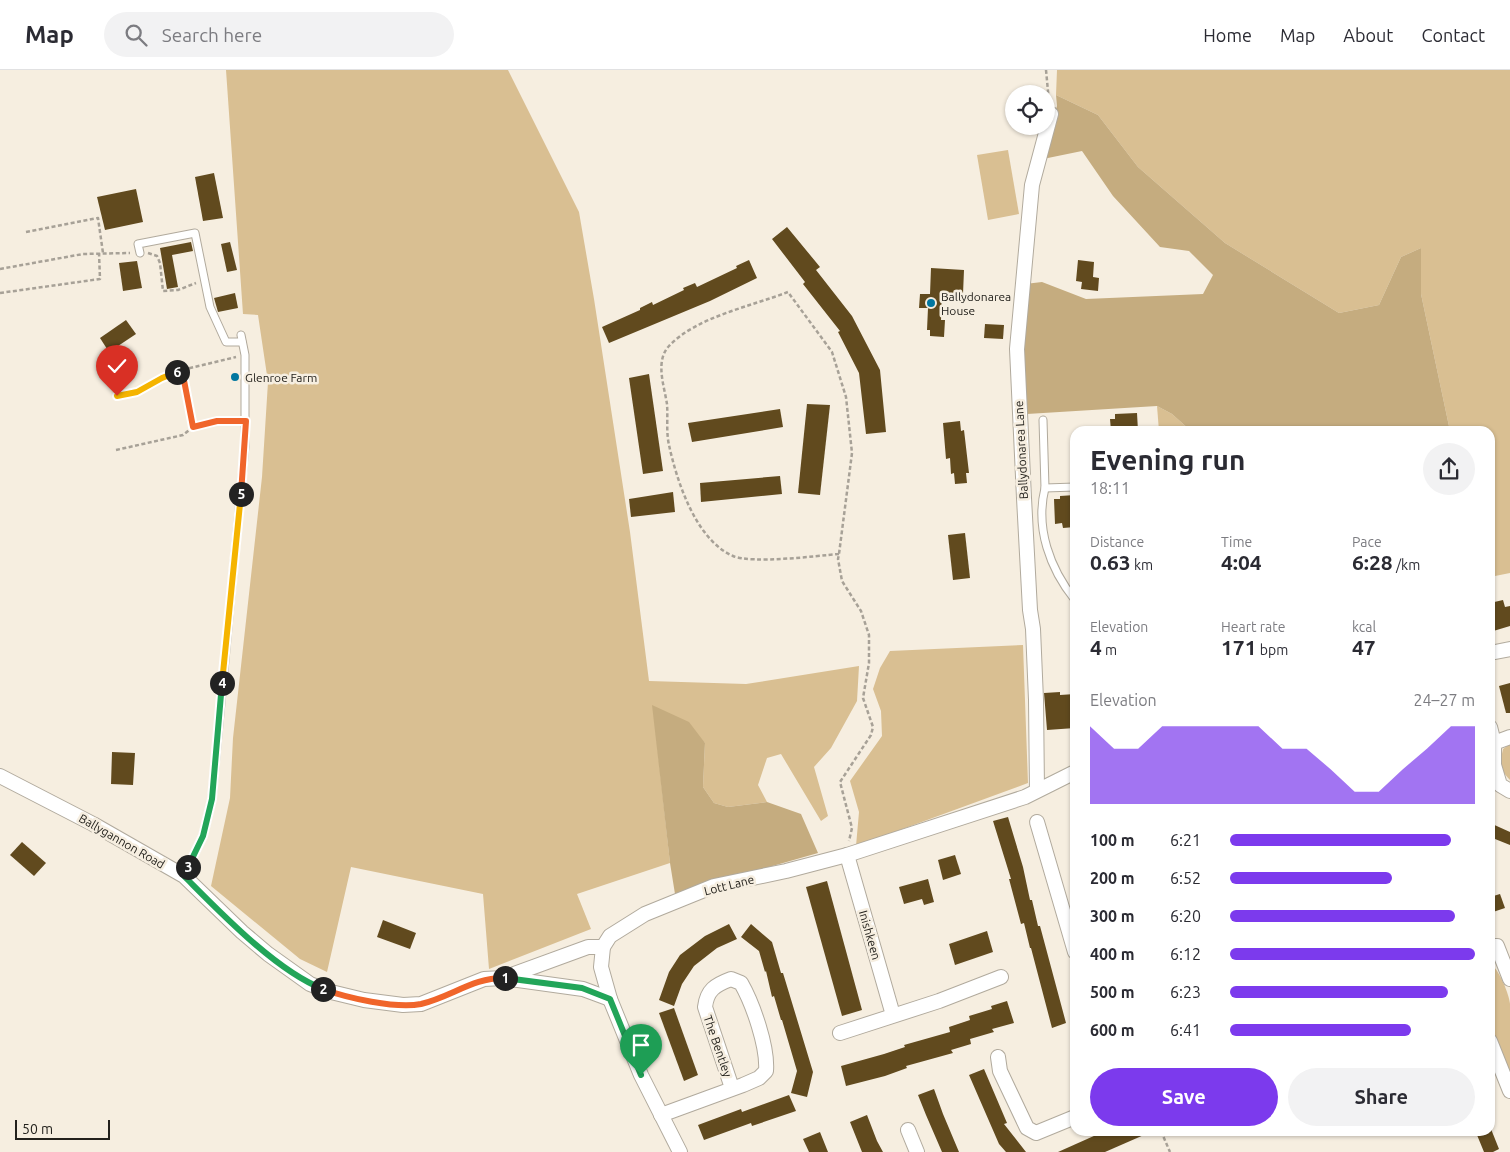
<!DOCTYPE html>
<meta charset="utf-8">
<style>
body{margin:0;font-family:Ubuntu,sans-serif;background:#f2f2f3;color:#2b2b33;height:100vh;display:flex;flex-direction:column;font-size:19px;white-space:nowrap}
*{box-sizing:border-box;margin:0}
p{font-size:16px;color:#7c7c81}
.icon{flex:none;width:28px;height:28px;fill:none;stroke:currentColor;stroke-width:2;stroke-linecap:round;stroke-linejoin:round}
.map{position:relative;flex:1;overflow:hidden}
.side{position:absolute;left:1070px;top:356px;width:425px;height:710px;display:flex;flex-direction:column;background:#fff;border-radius:15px;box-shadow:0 1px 4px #0004}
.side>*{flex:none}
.buttons{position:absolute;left:1005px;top:15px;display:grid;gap:10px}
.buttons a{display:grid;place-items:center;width:50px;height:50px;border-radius:50%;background:#fff;box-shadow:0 1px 4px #0004;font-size:25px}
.scale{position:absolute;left:15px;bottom:12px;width:95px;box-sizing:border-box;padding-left:5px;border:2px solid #23211c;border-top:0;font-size:14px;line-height:18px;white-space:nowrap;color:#23211c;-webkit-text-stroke:4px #f6eee0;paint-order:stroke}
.pin{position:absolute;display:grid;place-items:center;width:42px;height:42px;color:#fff;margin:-51px -21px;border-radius:50% 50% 50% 0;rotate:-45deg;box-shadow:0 0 5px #0007}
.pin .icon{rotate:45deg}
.km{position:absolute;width:25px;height:25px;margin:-12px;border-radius:50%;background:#222;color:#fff;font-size:14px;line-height:25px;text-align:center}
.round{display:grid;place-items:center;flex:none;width:52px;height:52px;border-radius:26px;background:#f2f2f3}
.summary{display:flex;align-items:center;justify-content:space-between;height:85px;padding:0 20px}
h1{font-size:28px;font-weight:700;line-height:38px}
.figures{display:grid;grid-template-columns:repeat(3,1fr);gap:8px;height:85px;padding:5px 20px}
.figures div{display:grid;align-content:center}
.figures b{font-size:21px;font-weight:700}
.figures small{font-size:14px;font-weight:400}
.figures p{font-size:14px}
.chart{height:140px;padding:10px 20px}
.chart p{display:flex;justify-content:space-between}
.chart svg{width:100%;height:90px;margin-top:5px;fill:#7c3aed;opacity:.7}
.action{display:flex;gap:10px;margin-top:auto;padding:10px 20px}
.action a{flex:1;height:58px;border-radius:30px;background:#7c3aed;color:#fff;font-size:20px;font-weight:700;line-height:58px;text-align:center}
.action a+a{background:#f2f2f3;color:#2b2b33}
ul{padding:0 20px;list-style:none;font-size:16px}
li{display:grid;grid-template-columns:80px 60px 1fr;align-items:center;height:38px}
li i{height:12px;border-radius:6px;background:#7c3aed}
header{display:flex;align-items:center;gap:30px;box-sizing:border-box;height:70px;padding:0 25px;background:#fff;border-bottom:1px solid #e1e1e2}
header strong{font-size:24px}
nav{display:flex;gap:28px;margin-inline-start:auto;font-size:18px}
.search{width:350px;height:45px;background:#f2f2f3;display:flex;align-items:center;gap:12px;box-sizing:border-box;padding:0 18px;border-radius:28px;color:#7c7c81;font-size:19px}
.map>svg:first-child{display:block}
.green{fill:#d9bf92}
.forest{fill:#c5ac7f}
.building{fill:#614a1e}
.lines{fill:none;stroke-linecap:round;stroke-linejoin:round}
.lane-casing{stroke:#b1aa9d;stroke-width:9}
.street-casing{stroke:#b1aa9d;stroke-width:16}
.path{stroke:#a7a197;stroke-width:2.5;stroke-dasharray:4 2.5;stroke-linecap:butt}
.lane{stroke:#fff;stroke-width:7}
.street{stroke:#fff;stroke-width:14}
.split-1-casing{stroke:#fff;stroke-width:10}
.split-2-casing{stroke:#fff;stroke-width:10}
.split-3-casing{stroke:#fff;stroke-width:10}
.split-4-casing{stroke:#fff;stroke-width:10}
.split-5-casing{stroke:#fff;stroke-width:10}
.split-6-casing{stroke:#fff;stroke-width:10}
.split-7-casing{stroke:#fff;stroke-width:10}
.split-1{stroke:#22a559;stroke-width:6}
.split-2{stroke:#f0652b;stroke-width:6}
.split-3{stroke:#22a559;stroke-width:6}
.split-4{stroke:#22a559;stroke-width:6}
.split-5{stroke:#f5b400;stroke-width:6}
.split-6{stroke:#f0652b;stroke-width:6}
.split-7{stroke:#f5b400;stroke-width:6}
.poi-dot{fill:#0277a0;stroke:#f6eee0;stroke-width:2}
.labels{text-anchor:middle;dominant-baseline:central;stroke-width:5;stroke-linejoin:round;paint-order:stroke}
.poi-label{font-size:12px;fill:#23211c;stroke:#f6eee0;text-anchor:start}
.street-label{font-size:12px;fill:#23211c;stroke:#f6eee0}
</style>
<header>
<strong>Map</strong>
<div class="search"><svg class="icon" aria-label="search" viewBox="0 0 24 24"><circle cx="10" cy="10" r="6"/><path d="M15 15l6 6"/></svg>Search here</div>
<nav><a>Home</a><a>Map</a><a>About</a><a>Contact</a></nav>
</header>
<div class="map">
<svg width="1510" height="1082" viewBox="0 0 1510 1082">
<rect width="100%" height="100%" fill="#f6eee0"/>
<g class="green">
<polygon points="226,0 508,0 579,142 594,229 630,462 649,611 746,614 859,596 857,631 831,678 814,697 828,746 821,751 781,684 767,688 758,715 767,732 728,737 714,733 703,717 705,673 653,636 670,793 577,824 591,859 489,899 483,824 351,797 327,902 300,889 211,816 230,728 233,668 262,407 268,312 258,245 243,244"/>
<polygon points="1057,0 1510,0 1510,503 1490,507 1490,361 1450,361 1421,224 1421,178 1401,187 1379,235 1339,243 1225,173 1138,97 1098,45 1056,25"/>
<polygon points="1008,80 1019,144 988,150 977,85"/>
<polygon points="1157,336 1172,344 1191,361 1159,361"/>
<polygon points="1023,575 1028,713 856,776 859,742 850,711 882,666 881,641 873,619 880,598 890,581"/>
<path d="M1510 674V710C1499 699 1500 693 1503 679Z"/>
<path d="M1490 893C1499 899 1509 924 1510 934 1510 958 1510 984 1510 1008L1490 958Z"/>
</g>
<g class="forest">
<polygon points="1056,25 1098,45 1138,97 1225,173 1339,243 1379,235 1401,187 1421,178 1421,224 1450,361 1191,361 1172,344 1157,336 1027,344 1022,281 1025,214 1042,212 1086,229 1203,224 1213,205 1189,181 1160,177 1113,126 1082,81 1043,89 1057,36"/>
<polygon points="652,635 689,652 705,673 703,717 714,733 728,737 767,732 801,744 818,783 675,824 670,793"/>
</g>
<g class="building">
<polygon points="214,103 223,148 203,151 195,107"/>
<polygon points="136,119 143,152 105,160 97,127"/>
<polygon points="787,157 820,197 816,200 852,246 880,300 886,362 866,364 859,303 838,262 840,261 803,214 805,212 772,169"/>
<polygon points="191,172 193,181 172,185 178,217 167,219 160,178"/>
<polygon points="230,172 237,200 227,202 221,174"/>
<polygon points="749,190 757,208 710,231 609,273 602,257 640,240 640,238 652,232 653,235 684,220 683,218 695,213 697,217 737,198 736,196"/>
<polygon points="1078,190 1094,192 1093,207 1099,208 1098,221 1081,219 1082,212 1076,211"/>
<polygon points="137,191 142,218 123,221 119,193"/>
<polygon points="931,198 964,200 963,224 942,223 941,250 945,250 944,267 930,266 930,260 927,260 928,238 919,238 920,224 930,224"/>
<polygon points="235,223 238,238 218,242 214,228"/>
<polygon points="126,250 136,264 109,282 100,268"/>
<polygon points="985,254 1004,255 1003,269 984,268"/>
<polygon points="649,304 663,401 643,404 629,308"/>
<polygon points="807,334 830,335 820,425 798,423"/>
<polygon points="780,339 783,357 692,372 688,353"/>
<polygon points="1137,343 1138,361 1111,361 1110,349 1115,349 1115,344"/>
<polygon points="960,351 961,361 964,360 969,403 966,403 967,413 955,414 954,403 951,404 950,388 946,389 943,353"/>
<polygon points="780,406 782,424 701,432 700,413"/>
<polygon points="673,422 675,442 631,447 629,429"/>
<polygon points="1075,425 1075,457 1063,458 1062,453 1055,454 1054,429 1060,429 1060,426"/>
<polygon points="965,463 970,508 953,510 948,465"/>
<polygon points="1503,530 1505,537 1510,536 1510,556 1490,562 1490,533"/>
<polygon points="1510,613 1510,643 1506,643 1499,616"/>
<polygon points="1060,622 1060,625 1075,624 1075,658 1047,660 1044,623"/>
<polygon points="112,682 135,683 133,715 111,714"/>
<polygon points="1008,747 1023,797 1030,830 1032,830 1038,856 1040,856 1066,953 1052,958 1031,878 1030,878 1024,853 1021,854 1009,809 1011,809 993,751"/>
<polygon points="1490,753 1510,762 1510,775 1490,767"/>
<polygon points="22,772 46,793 34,806 10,785"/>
<polygon points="955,785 961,804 943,810 938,790"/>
<polygon points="928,809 934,832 924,835 922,829 904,834 899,817"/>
<polygon points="827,811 862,940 842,946 806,817"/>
<polygon points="1500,824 1505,838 1493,842 1490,834 1490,827"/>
<polygon points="383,850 416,863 410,879 377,867"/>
<polygon points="729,854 737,869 717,878 694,896 682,914 674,936 659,930 669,902 680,885 705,866"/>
<polygon points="751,854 772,872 781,903 783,903 813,1002 807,1027 791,1023 797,1001 782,950 781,950 774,926 772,927 766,901 765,902 759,881 741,867"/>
<polygon points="987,861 993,882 955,895 949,874"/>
<polygon points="1007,931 1014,953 992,959 994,962 970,969 971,974 951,980 953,983 906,996 907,998 885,1006 846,1016 841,996 884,984 905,977 904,975 950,962 949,957 970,950 969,946 992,939 991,936"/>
<polygon points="674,938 698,1005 684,1011 659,943"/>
<polygon points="984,999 1007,1053 1004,1054 1026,1082 1006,1082 999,1074 969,1005"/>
<polygon points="934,1019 943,1044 959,1082 942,1082 926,1045 918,1025"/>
<polygon points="789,1025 796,1041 752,1056 751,1053 704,1070 698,1055 741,1039 742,1042"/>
<polygon points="867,1045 877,1071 883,1082 862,1082 850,1052"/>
<polygon points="1491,1059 1499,1079 1493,1082 1484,1082 1477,1065 1490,1061"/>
<polygon points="1105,1061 1153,1061 1105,1082 1058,1082"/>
<polygon points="820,1062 828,1082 809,1082 803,1069"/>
</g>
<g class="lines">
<g class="lane-casing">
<g id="lane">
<polyline points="140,183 138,174 195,163 210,237 226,272 242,272"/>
<path d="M1043 350 1045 418C1035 458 1050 499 1075 530"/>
<polyline points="1045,418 1075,417"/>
<polyline points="184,806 203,766 212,729 245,376 245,285 241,265"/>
</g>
</g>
<g class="street-casing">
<g id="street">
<polyline points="1490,583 1510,579"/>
<polyline points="1490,657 1494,673"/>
<polyline points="1510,667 1494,673 1494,695 1500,715 1510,721"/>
<polyline points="0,706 93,754 184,806 242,862 268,884 310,914 331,922 364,930 403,935 421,934 484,909 503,908 583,919 610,929"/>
<polyline points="1037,720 1036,630 1033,559 1030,540 1024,428 1017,279 1032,115 1051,44"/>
<polyline points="1037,752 1075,882"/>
<polyline points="847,785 893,945"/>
<polyline points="1490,876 1497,876 1510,909"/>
<polyline points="506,907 588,877 603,877"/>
<polyline points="840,963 939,931 1001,907"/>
<polyline points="1490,971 1510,1021"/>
<polyline points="998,987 1000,1001 1027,1058 1036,1063 1075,1047"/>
<path d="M661 1045 743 1015 759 1008 766 1001C768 977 753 934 741 913L731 909C715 915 707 920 705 937L732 1018"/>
<polyline points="908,1060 917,1082"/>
<polyline points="680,1082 641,1005 610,929 601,897 603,877 610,866 645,844 714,816 786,801 847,785 1025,727 1075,702"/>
</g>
</g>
<g class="path">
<polyline points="1046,0 1049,32"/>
<polyline points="26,162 98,148 103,183"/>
<polyline points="148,183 157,186 160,193 163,221 178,220 196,213"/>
<polyline points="0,199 83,184 130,183"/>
<polyline points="0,223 100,209 99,183"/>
<polyline points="182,300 193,357"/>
<polyline points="117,326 137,322 162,308 182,300 236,287"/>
<polyline points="116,380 183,365 193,357 217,351 237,351"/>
<path d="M839 484C816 486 752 494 733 486 696 470 677 412 669 375 666 362 668 347 667 334 664 315 655 291 669 276 696 247 752 236 788 222L832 282 846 327 852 383 839 484 838 489 842 511 861 541 869 565V593L863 628 873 657 871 665 840 712 852 758 849 771"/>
<polyline points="1161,1061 1170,1082"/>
</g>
<use href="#lane" class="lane"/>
<use href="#street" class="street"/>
</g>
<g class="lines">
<g class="split-1-casing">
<polyline id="split-1" points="505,908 582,918 610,929 641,1005"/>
</g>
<g class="split-2-casing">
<path id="split-2" d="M323 919C347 928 396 939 421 934 451 927 474 907 505 908"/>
</g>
<g class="split-3-casing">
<path id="split-3" d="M188 797 184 806C219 841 276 901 323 919"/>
</g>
<g class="split-4-casing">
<polyline id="split-4" points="188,797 203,766 212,729 222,613"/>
</g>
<g class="split-5-casing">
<polyline id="split-5" points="222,613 241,424"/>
</g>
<g class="split-6-casing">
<polyline id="split-6" points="177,302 182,300 193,357 217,351 246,351 241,424"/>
</g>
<g class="split-7-casing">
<polyline id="split-7" points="117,326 137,322 162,308 177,302"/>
</g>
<use href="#split-1" class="split-1"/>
<use href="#split-2" class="split-2"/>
<use href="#split-3" class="split-3"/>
<use href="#split-4" class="split-4"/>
<use href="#split-5" class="split-5"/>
<use href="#split-6" class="split-6"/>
<use href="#split-7" class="split-7"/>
</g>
<g class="poi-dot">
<circle cx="931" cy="233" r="5"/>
<circle cx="235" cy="307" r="5"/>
</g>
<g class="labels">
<g class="poi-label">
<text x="941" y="226">Ballydonarea<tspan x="941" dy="14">House</tspan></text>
<text x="245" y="307">Glenroe Farm</text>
</g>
<g class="street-label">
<text transform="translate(1021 380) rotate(-93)">Ballydonarea Lane</text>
<text transform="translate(122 771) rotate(30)">Ballygannon Road</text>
<text transform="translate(729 815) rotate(-14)">Lott Lane</text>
<text transform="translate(870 865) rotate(74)">Inishkeen</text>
<text transform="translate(718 976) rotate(71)">The Bentley</text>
</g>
</g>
</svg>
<div class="buttons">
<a><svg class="icon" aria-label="locate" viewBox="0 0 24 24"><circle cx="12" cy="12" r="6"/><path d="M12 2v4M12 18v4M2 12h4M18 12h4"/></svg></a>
</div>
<div class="scale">50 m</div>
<div class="pin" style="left:641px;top:1005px;background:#1e9e55"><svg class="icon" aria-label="arrive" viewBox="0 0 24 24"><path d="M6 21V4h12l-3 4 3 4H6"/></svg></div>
<div class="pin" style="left:117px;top:326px;background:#d93025"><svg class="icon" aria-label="check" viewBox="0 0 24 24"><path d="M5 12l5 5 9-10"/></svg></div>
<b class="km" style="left:505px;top:908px">1</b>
<b class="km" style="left:323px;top:919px">2</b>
<b class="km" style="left:188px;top:797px">3</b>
<b class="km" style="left:222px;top:613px">4</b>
<b class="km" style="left:241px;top:424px">5</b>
<b class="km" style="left:177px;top:302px">6</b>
<section class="side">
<div class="summary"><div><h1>Evening run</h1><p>18:11</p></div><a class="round"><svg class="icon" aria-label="share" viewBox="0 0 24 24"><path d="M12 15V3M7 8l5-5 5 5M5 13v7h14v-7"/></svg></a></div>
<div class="figures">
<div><p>Distance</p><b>0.63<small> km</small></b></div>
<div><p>Time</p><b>4:04</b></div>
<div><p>Pace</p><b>6:28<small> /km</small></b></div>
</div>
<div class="figures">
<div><p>Elevation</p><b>4<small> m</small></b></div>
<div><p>Heart rate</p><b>171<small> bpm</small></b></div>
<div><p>kcal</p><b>47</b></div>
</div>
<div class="chart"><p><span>Elevation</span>24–27 m</p>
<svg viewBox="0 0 160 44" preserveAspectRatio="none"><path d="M0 44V6L10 17L20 17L30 6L40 6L50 6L60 6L70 6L80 17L90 17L100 27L110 38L120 38L130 27L140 17L150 6L160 6V44z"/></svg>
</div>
<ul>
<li><b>100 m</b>6:21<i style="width:90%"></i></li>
<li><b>200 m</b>6:52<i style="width:66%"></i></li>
<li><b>300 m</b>6:20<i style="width:92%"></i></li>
<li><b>400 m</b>6:12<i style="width:100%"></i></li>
<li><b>500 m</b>6:23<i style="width:89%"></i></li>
<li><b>600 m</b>6:41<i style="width:74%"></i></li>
</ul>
<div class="action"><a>Save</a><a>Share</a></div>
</section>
</div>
